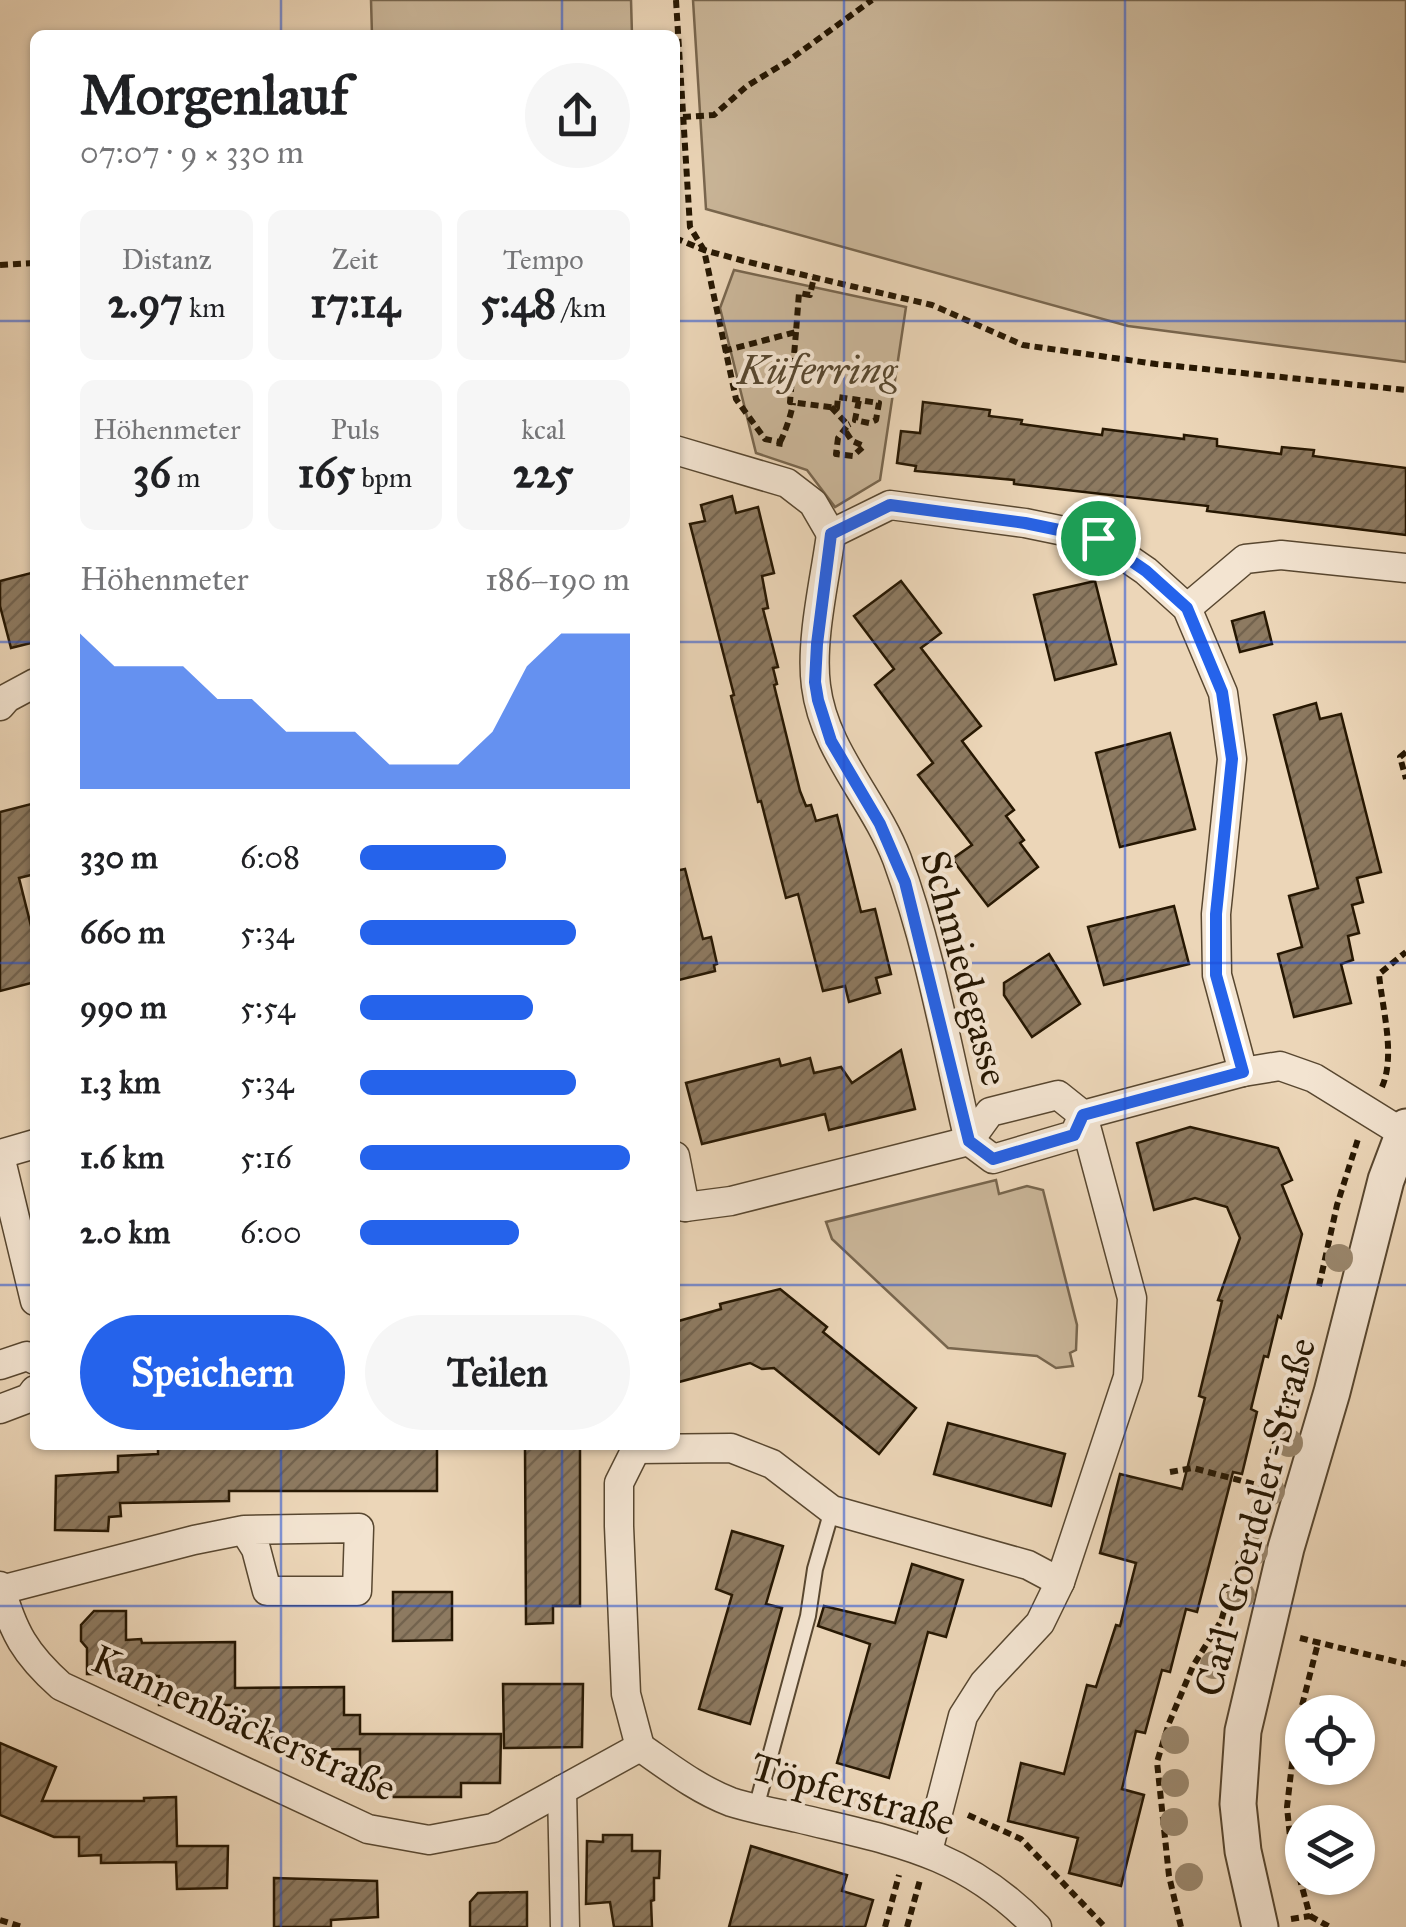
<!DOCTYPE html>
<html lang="de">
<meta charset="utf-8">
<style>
body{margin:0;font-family:"IM FELL Great Primer",serif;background:#f6f6f6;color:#202124;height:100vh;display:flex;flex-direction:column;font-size:38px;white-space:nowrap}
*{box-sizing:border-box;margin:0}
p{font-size:32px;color:#757577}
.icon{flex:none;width:55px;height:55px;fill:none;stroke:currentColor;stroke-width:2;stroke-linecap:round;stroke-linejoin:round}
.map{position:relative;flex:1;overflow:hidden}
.details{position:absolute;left:30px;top:30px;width:650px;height:1420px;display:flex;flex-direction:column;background:#fff;border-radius:15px;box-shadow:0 2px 8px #0004}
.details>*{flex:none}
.fabs{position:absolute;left:1285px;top:1695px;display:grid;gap:20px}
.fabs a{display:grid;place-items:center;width:90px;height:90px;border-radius:50%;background:#fff;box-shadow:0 2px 8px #0004;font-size:50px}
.pin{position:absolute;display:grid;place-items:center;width:85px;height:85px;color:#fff;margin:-42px;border:5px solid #fff;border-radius:50%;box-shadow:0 2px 10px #0007}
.round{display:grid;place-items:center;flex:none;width:105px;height:105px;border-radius:52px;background:#f6f6f6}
.headline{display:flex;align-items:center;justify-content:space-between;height:170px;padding:0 50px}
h1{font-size:55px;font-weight:700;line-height:75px}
.metrics{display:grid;grid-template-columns:repeat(3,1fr);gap:15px;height:170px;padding:10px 50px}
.metrics div{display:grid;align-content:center;border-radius:15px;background:#f6f6f6;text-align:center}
.metrics b{font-size:42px;font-weight:700}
.metrics small{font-size:28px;font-weight:400}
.metrics p{font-size:28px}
.chart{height:280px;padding:20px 50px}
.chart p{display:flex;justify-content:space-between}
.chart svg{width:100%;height:180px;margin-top:10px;fill:#2563eb;opacity:.7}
.cta{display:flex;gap:20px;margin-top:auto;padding:20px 50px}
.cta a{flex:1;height:115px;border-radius:60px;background:#2563eb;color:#fff;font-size:40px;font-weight:700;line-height:115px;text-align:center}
.cta a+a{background:#f6f6f6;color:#202124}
ul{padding:0 50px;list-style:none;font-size:32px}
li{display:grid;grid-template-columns:160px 120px 1fr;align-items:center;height:75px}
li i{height:25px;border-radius:12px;background:#2563eb}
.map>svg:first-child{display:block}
.green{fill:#cab699;stroke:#78664e;stroke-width:2.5}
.building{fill:url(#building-hatch);stroke:#261702;stroke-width:2.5}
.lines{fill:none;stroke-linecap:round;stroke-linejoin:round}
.service-casing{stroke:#584730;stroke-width:18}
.minor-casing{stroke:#584730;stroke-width:31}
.tertiary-casing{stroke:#584730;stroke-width:39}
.path{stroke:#261702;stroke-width:6;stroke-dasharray:8 5;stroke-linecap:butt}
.service{stroke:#f3e4d1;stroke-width:14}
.minor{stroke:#f3e4d1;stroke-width:28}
.tertiary{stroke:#f3e4d1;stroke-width:35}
.tree{fill:#9a876d}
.route-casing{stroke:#fff;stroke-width:20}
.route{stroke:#2563eb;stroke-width:12}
.grid{fill:none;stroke:#1d4ed8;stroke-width:2.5;stroke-opacity:0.55}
.labels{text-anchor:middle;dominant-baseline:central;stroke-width:8;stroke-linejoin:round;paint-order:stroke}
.park-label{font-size:40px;font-style:italic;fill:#57472f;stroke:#f3e4d1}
.street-label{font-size:40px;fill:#261702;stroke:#f3e4d1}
</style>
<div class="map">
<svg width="1406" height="1927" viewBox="0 0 1406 1927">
<defs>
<pattern id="building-hatch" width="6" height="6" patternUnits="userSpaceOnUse" patternTransform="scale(2.5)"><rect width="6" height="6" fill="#8d7a61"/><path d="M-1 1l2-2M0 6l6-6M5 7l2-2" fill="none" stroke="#73634e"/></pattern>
</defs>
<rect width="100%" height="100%" fill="#ecd6b8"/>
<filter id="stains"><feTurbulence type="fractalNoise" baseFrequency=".002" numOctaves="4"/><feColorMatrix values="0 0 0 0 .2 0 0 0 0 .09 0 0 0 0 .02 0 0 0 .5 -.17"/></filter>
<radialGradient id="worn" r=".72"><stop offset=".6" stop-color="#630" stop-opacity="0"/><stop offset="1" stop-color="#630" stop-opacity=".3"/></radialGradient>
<g class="green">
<polygon points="371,0 631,0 632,35 372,35"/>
<polygon points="693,0 1406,0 1406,362 1128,326 706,209"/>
<polygon points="734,270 906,307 880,480 835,507 807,470 756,453 720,308"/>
<polygon points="996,1180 999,1194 1027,1186 1043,1190 1077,1325 1076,1350 1070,1353 1073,1366 1056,1368 1037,1356 948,1348 832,1239 826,1222"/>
</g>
<g class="building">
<polygon points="923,402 990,410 989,416 1022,420 1021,424 1102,435 1103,429 1184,439 1184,435 1217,439 1217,446 1281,454 1282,447 1314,450 1313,456 1406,468 1406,535 1207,511 1208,506 1014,484 1014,480 915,471 916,466 897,463 901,431 920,433"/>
<polygon points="732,496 736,513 758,507 774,573 762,576 768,608 763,609 778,667 773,668 777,684 774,685 800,791 806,806 811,805 816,821 837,815 861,912 875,909 891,974 876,978 880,993 849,1002 845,986 823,991 798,894 786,898 761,801 758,802 731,696 734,695 690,524 705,521 701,505"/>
<polygon points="35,572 35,642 11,648 0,606 0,581"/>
<polygon points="901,581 941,633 921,648 981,726 962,741 1014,810 1006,816 1024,840 1020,843 1038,867 988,906 952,859 972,845 918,775 933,763 875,685 894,669 854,616"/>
<polygon points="1095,581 1116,664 1055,680 1034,595"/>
<polygon points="1264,612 1272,644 1240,652 1232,621"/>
<polygon points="1316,703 1320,719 1341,714 1381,872 1357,878 1363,902 1352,905 1359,933 1348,936 1353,960 1341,964 1351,1003 1294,1017 1278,954 1302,947 1289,896 1318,888 1274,715"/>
<polygon points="1170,733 1195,829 1120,847 1096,753"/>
<polygon points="35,803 35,874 19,878 35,942 35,982 0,991 0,812"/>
<polygon points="685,869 703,939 711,937 717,964 714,965 715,971 675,981 675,871"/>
<polygon points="1174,906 1189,964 1104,985 1088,927"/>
<polygon points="1049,954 1080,1004 1032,1037 1004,995 1004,983"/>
<polygon points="901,1050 915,1109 829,1130 825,1114 702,1144 686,1083 779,1059 781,1066 810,1058 814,1073 841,1067 852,1083"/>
<polygon points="1190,1127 1278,1148 1292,1180 1282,1185 1302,1234 1281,1318 1278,1316 1268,1357 1264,1356 1251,1409 1257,1412 1242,1474 1233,1472 1197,1612 1186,1609 1170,1672 1162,1670 1145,1733 1136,1731 1122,1789 1144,1795 1121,1886 1069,1873 1078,1838 1008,1821 1021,1763 1064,1774 1087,1685 1096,1687 1116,1625 1120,1626 1136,1563 1100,1553 1120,1474 1182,1489 1205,1398 1199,1396 1222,1301 1218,1300 1240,1238 1227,1207 1195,1198 1154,1210 1137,1143"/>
<polygon points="780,1289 827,1327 823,1332 916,1408 879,1454 774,1368 762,1369 750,1363 675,1383 675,1322 721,1309 720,1304"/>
<polygon points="948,1423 1065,1454 1051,1506 934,1474"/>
<polygon points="198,1445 437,1445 437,1491 229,1491 229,1501 120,1503 121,1516 109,1517 108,1531 55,1530 56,1476 118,1472 118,1456 158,1454 158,1447"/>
<polygon points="580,1445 580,1606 553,1606 553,1623 526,1624 525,1447"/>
<polygon points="732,1531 783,1546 766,1604 782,1608 750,1724 699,1709 732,1595 716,1589"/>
<polygon points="912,1564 963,1580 946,1637 928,1632 889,1778 837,1763 870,1644 818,1626 824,1606 895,1623"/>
<polygon points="393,1592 452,1592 452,1640 393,1641"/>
<polygon points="94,1611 126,1611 126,1640 141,1639 142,1643 235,1642 235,1688 344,1687 344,1715 360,1715 360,1734 501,1734 500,1783 461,1783 461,1797 381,1797 381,1771 360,1771 360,1749 268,1750 268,1721 234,1722 234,1705 159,1705 159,1676 87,1674 87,1648 81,1641 81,1625"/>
<polygon points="503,1684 583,1684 582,1747 504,1748"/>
<polygon points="0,1743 56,1767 42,1801 144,1801 144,1798 176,1797 177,1846 228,1846 227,1888 177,1889 176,1862 101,1863 101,1855 79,1856 79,1837 54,1837 0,1815"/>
<polygon points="603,1835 632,1835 632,1851 660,1851 659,1878 654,1878 654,1900 651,1901 652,1927 614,1927 610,1902 586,1904 587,1841 603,1842"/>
<polygon points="751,1846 847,1875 842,1891 873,1900 865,1927 729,1927"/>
<polygon points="274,1878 377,1881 378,1917 331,1920 331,1927 274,1927"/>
<polygon points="527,1892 527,1927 470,1927 470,1902 478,1893"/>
</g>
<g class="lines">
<g class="service-casing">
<polyline id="service" points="756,1808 808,1616 815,1569 832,1510"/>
</g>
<g class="minor-casing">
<g id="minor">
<polyline points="675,450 787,483 813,503 831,534"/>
<polyline points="831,534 890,505 1025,523 1098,538 1146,571 1187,608 1223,693 1232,759 1216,914 1217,975 1243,1072"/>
<path d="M831 534C825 580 810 640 816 686 824 751 874 799 897 859 930 949 947 1047 969 1141"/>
<polyline points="1187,608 1245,559 1281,555 1406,568"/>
<polyline points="0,706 7,698 35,683"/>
<polyline points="1083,1115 1243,1072 1280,1066 1314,1078 1403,1133"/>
<polyline points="969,1141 993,1159 1074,1135 1083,1115"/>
<polyline points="0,1154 35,1144"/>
<polyline points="0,1156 35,1301"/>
<polyline points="675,1156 685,1207"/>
<polyline points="675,1200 685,1207 731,1201 969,1141 990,1112 1058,1095 1083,1115"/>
<polyline points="0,1365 27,1356 35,1360"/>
<polyline points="0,1409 29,1398 35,1390"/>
<polyline points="634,1445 636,1449 619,1483 619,1526 626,1694 640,1747"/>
<polyline points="636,1449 731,1448 772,1464 832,1510 1028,1565 1060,1582"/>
<path d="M0 1586C13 1632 25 1654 61 1686L368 1829 429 1840 493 1828 640 1747"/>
<polyline points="1,1590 194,1540 244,1530 359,1528 357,1591 267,1591 256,1549 244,1530"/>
<path d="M640 1747C669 1767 697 1789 731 1802 753 1809 776 1813 798 1818 896 1842 963 1851 1037 1927"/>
<polyline points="562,1790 565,1927"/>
<polyline points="928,1851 963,1716 984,1683 1040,1623 1060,1582 1128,1377 1132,1298 1083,1115"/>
</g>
</g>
<g class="tertiary-casing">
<polyline id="tertiary" points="1260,1927 1243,1851 1238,1804 1243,1731 1286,1548 1332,1392 1386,1180 1406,1127"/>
</g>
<g class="path">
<polyline points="676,0 690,227 704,250 736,399 765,439 780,442 779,448"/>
<polyline points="683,117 714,115 747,86 788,61 872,0"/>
<polyline points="675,238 704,250 744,261 932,305 1023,345 1156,364 1406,390"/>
<polyline points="0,265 35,263"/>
<polyline points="796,332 790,402 837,408 838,397 879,403 876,420 869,423 855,420 859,400"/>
<polyline points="724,351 796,332 799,293 810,295 814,277"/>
<polyline points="831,407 848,425 850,424"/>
<polyline points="846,432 852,441 864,446 853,456 836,454 838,438 848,425"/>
<path d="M780 442C785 433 792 412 793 403"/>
<polyline points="1406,752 1400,757 1406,779"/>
<path d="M1382 1087C1396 1055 1382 1008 1379 974L1406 952"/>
<polyline points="1319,1286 1337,1205 1358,1139"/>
<polyline points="1170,1472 1193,1468 1261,1486"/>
<polyline points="1300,1638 1406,1664"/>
<polyline points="968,1815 1021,1839 1105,1927"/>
<polyline points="1310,1916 1330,1927"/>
<polyline points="1291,1919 1310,1916 1291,1847 1287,1807 1296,1729 1318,1643"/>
<polyline points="0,1920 22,1927"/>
<polyline points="885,1927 899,1875"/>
<polyline points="907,1927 920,1880"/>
<polyline points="1181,1927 1169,1876 1157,1762 1169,1723 1193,1666 1221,1621 1301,1357"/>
</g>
<use href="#service" class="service"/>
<use href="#minor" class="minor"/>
<use href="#tertiary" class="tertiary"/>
</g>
<g class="tree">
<circle cx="1339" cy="1258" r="14"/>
<circle cx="1289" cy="1443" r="14"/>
<circle cx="1271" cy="1491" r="14"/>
<circle cx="1254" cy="1551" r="14"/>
<circle cx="1241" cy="1595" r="14"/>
<circle cx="1214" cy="1665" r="14"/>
<circle cx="1175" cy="1740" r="14"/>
<circle cx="1175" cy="1783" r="14"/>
<circle cx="1174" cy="1822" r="14"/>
<circle cx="1189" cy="1877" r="14"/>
</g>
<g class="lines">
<g class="route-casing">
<polygon id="route" points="890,505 1025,523 1098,538 1146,571 1187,608 1222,692 1232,759 1216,914 1216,975 1243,1072 1083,1115 1074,1135 993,1159 969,1141 905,882 880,824 831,741 818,700 815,682 817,644 831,534"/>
</g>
<use href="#route" class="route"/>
</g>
<path class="grid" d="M281 0V35M562 0V35M844 0V1927M1125 0V1927M0 321H35M675 321H1406M0 642H35M675 642H1406M0 963H35M675 963H1406M0 1285H35M675 1285H1406M281 1445V1927M562 1445V1927M0 1606H1406"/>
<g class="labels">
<g class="park-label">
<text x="817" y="370">Küferring</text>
</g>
<g class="street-label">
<text transform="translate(965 968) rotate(75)">Schmiedegasse</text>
<text transform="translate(1255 1517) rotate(-75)">Carl-Goerdeler-Straße</text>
<text transform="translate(244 1723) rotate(24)">Kannenbäckerstraße</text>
<text transform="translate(853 1794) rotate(16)">Töpferstraße</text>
</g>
</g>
<rect width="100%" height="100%" filter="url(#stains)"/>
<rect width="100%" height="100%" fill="url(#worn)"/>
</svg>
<div class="fabs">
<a><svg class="icon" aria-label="locate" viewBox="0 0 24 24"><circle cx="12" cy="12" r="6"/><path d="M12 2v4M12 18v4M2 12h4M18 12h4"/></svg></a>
<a><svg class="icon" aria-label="layers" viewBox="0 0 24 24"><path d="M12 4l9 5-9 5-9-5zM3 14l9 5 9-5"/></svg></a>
</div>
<div class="pin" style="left:1098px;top:538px;background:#1e9e55"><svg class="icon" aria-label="arrive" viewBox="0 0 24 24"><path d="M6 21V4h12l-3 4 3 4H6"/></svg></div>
<section class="details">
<div class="headline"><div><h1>Morgenlauf</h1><p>07:07 · 9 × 330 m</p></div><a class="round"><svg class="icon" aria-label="share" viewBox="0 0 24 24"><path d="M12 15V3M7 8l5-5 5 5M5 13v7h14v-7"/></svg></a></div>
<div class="metrics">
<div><p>Distanz</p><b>2.97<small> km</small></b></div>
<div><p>Zeit</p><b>17:14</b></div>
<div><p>Tempo</p><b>5:48<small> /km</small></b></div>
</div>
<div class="metrics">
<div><p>Höhenmeter</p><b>36<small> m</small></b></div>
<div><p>Puls</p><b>165<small> bpm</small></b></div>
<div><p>kcal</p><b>225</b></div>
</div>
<div class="chart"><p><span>Höhenmeter</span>186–190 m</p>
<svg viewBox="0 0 160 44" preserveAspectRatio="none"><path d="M0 44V6L10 14L20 14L30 14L40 22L50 22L60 30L70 30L80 30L90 38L100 38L110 38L120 30L130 14L140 6L150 6L160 6V44z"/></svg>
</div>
<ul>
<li><b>330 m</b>6:08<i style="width:54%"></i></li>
<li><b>660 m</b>5:34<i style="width:80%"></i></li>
<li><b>990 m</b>5:54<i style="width:64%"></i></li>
<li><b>1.3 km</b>5:34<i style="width:80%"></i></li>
<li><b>1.6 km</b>5:16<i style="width:100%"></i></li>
<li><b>2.0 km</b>6:00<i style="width:59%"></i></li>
</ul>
<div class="cta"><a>Speichern</a><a>Teilen</a></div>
</section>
</div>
